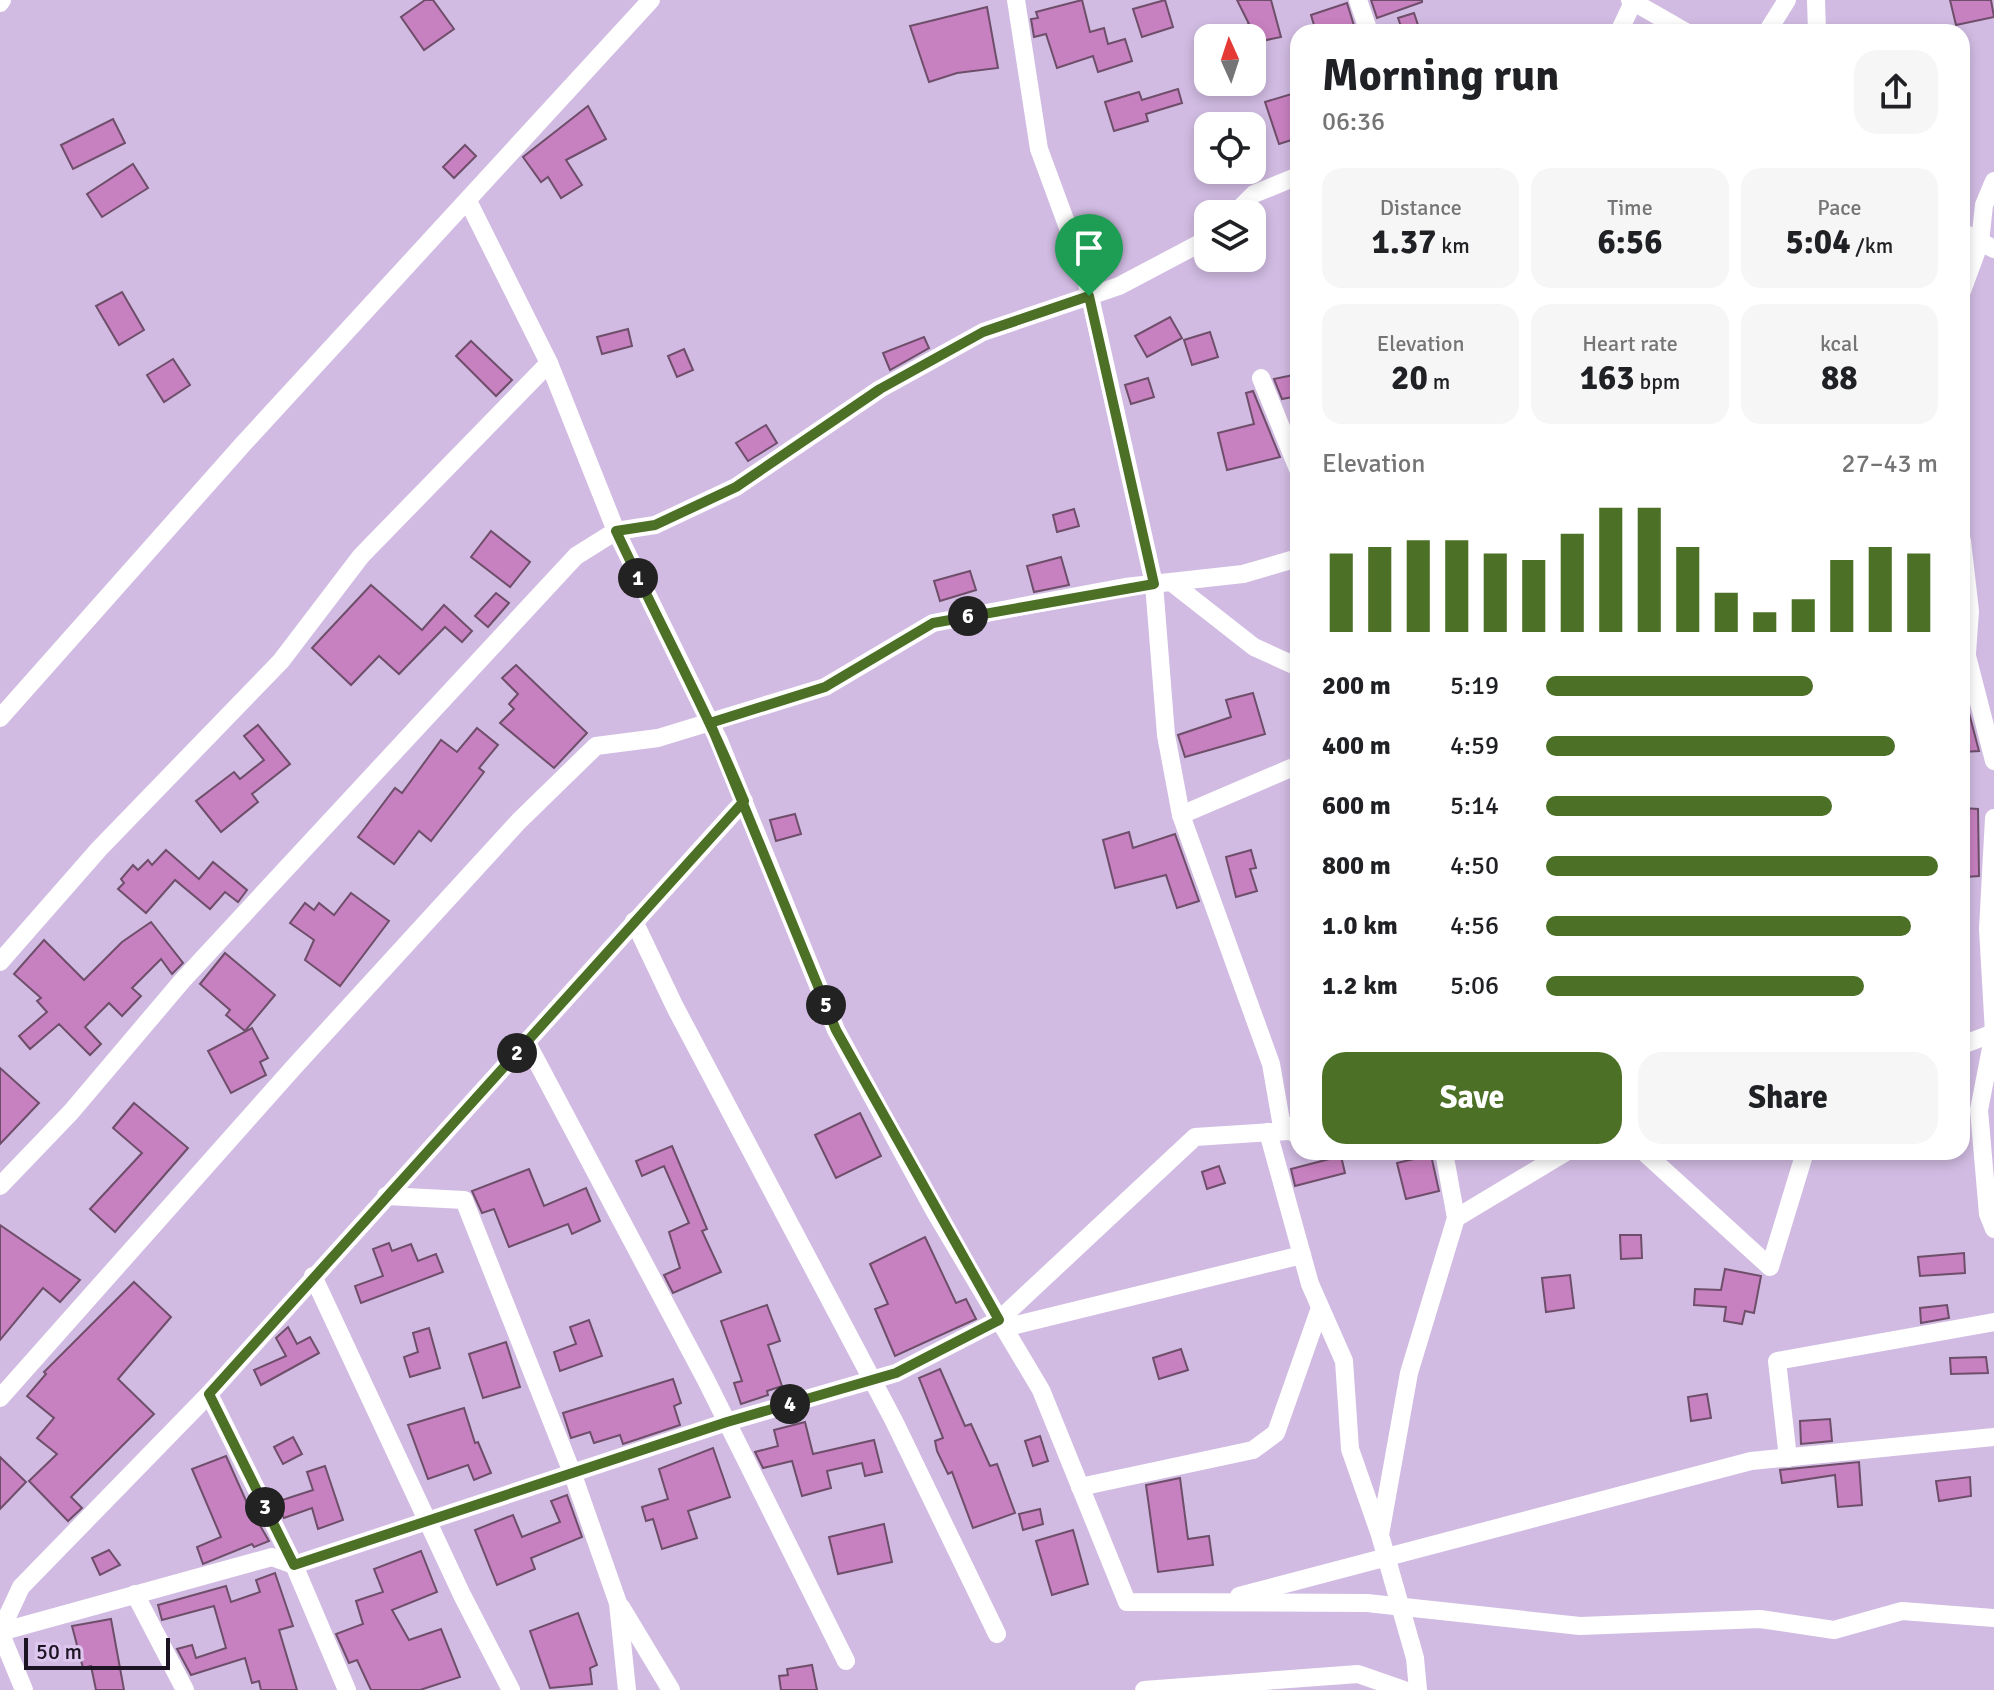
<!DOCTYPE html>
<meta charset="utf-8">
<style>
body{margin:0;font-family:Signika,sans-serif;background:#f6f6f6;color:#202124;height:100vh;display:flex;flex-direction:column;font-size:30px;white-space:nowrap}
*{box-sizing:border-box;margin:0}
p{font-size:26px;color:#757577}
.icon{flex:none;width:44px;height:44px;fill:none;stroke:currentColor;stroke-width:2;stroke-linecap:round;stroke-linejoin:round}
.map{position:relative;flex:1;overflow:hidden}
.details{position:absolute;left:1290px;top:24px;width:680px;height:1136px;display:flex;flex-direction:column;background:#fff;border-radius:24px;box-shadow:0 4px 12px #0003}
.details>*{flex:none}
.needle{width:52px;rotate:357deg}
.fabs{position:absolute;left:1194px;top:24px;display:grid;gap:16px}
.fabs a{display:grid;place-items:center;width:72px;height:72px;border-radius:16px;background:#fff;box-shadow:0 4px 12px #0003;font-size:40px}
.scale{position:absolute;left:24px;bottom:20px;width:146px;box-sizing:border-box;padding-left:8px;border:4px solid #1c1422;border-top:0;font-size:22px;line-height:28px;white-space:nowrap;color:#1c1422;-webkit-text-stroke:6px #dec7ef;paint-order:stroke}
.pin{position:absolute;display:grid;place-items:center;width:68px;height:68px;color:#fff;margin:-82px -34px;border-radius:50% 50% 50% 0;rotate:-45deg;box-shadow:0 0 8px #0007}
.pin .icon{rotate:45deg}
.km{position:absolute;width:40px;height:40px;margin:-20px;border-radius:50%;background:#222;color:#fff;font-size:22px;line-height:40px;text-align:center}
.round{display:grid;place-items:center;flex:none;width:84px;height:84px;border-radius:24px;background:#f6f6f6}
.overview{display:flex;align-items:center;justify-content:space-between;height:136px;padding:0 32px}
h1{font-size:44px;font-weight:700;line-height:60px}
.figures{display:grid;grid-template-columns:repeat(3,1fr);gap:12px;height:136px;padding:8px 32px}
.figures div{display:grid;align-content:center;border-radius:20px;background:#f6f6f6;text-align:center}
.figures b{font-size:34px;font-weight:700}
.figures small{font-size:22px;font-weight:400}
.figures p{font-size:22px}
.chart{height:224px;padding:16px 32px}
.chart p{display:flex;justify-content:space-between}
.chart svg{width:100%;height:144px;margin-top:8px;stroke:#4d7027;stroke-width:6}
.primary-button{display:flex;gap:16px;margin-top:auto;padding:16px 32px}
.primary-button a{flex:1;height:92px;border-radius:24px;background:#4d7027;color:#fff;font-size:32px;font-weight:700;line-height:92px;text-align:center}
.primary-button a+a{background:#f6f6f6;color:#202124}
ul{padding:0 32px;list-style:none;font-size:26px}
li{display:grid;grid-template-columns:128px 96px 1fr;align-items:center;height:60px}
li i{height:20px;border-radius:10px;background:#4d7027}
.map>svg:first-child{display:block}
.building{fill:#c881c0;stroke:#6e4e6a;stroke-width:2}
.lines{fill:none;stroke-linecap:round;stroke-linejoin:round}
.minor{stroke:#fff;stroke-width:18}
.route-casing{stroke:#fff;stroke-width:16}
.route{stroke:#4d7027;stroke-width:10}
</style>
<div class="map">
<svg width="1994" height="1690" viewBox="0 0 1994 1690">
<rect width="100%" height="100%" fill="#d1bbe2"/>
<g class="building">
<polygon points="425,0 433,0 454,29 424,50 401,17"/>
<polygon points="1082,0 1090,32 1104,28 1108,44 1125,39 1132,61 1098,72 1093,56 1057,68 1046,34 1034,37 1031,19 1038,18 1036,12"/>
<polygon points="1165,0 1173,27 1142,37 1133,9"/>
<polygon points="1237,0 1271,0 1281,37 1252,43 1252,38 1216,38 1249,24"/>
<polygon points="1371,0 1422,0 1422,2 1377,18"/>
<polygon points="1950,0 1991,0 1994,17 1956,25"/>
<polygon points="1347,3 1356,32 1316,32 1311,15"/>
<polygon points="987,7 998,68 957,73 929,82 910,26"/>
<polygon points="1414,13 1419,28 1403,32 1398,18"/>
<polygon points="1178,89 1182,103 1146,114 1148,121 1114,131 1105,102 1139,92 1142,100"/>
<polygon points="1298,92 1298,138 1279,144 1265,102"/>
<polygon points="588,106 606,139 566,160 582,185 561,198 548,177 541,182 523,157"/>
<polygon points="113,119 125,143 73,169 61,145"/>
<polygon points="465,145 476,156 454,178 443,167"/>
<polygon points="133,164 148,188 102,217 87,194"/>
<polygon points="122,292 144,330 119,345 96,306"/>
<polygon points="1170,317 1182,338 1147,357 1135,336"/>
<polygon points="628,329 632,346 602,354 597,337"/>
<polygon points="1210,332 1218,357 1192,365 1184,340"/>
<polygon points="924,337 929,348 890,370 883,353"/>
<polygon points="471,341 512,380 496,396 456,356"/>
<polygon points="684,349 693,370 677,377 668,356"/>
<polygon points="173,359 190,385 164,402 147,375"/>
<polygon points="1298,374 1298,396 1282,399 1274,379"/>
<polygon points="1148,378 1154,397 1131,404 1125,385"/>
<polygon points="1253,391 1280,457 1227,470 1218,433 1254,424 1246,393"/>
<polygon points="766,425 777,443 748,461 736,443"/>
<polygon points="1074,509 1079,526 1057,532 1053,515"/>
<polygon points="491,531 530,562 510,587 471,557"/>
<polygon points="1061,557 1069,585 1034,592 1027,566"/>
<polygon points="970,571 976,590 940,601 934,581"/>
<polygon points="371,585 422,630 444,605 472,631 462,642 445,627 399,674 379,656 351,685 312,648"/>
<polygon points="496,593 509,603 488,627 475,616"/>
<polygon points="516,665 587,733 554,768 500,723 514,709 509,704 518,694 502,678"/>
<polygon points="1253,693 1265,734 1185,757 1178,735 1231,717 1226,700"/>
<polygon points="1969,713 1979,751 1962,752 1962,714"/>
<polygon points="258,725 290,764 252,794 258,802 221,832 196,801 234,772 240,779 264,760 244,736"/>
<polygon points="477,728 498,745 479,768 484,772 431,841 419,831 394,864 358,837 395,788 402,793 441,740 457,752"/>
<polygon points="1962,808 1978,809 1979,876 1966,877"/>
<polygon points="795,814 801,834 776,841 770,820"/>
<polygon points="1129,832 1133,848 1175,834 1199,901 1177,908 1166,875 1115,888 1103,840"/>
<polygon points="166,850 199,879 213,862 247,890 238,902 225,892 210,909 175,880 146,913 118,889 124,883 121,879 133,865 138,870 148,860 152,865"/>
<polygon points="1251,850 1256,868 1250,869 1257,891 1236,897 1226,857"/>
<polygon points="351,893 389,921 340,986 305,960 314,940 290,923 305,903 314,910 319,903 334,915"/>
<polygon points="151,922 183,963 172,974 161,959 132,988 141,996 122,1016 109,1003 85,1027 101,1044 90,1055 59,1024 30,1049 19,1036 47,1012 37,1001 41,998 14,974 44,940 84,980 122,942"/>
<polygon points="225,953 275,995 245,1031 226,1015 230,1010 200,984"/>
<polygon points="252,1028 268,1058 260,1062 266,1075 231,1093 208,1051"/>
<polygon points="0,1068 39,1103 0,1144"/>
<polygon points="134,1103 188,1148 115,1232 90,1209 142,1153 113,1128"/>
<polygon points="860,1113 881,1156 836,1178 815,1135"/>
<polygon points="672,1146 707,1229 702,1231 721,1272 673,1293 664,1275 680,1268 669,1232 689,1223 664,1166 642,1176 636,1161"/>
<polygon points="1431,1155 1439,1191 1406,1199 1397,1163"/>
<polygon points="1341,1156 1345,1173 1295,1186 1291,1169"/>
<polygon points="1219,1166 1225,1183 1207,1189 1202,1172"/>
<polygon points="529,1169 544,1206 586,1188 600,1221 572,1234 568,1224 509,1247 494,1209 482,1213 472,1191"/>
<polygon points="0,1225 80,1280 60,1302 43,1288 0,1340"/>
<polygon points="1620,1235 1641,1235 1642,1258 1621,1259"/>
<polygon points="925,1237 956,1303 966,1299 976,1319 895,1356 875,1309 888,1304 870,1264"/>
<polygon points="389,1243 392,1251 411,1244 418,1261 436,1254 443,1272 361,1303 355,1286 383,1276 373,1249"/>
<polygon points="1964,1253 1965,1273 1920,1276 1918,1257"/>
<polygon points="1725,1269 1761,1276 1754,1313 1745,1311 1742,1324 1724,1321 1726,1307 1694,1305 1695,1289 1721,1290"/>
<polygon points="1570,1275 1574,1308 1546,1312 1542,1278"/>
<polygon points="134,1282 171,1317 118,1379 154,1414 71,1497 82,1508 68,1521 29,1481 57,1454 37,1438 54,1418 27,1396 46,1374 44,1372"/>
<polygon points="767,1305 780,1341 768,1345 782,1386 767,1391 768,1395 741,1404 734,1383 742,1381 721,1321"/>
<polygon points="1947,1305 1949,1318 1921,1323 1920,1308"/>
<polygon points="589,1320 602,1356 560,1371 554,1352 576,1344 570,1327"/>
<polygon points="288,1327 297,1344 310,1337 319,1353 261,1385 254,1370 286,1356 276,1338"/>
<polygon points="429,1328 440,1368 410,1377 404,1357 418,1352 413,1333"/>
<polygon points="506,1342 520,1387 483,1398 469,1354"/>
<polygon points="1181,1349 1188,1370 1159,1379 1153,1358"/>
<polygon points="1986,1357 1988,1373 1951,1374 1950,1358"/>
<polygon points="940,1369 965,1426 971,1424 990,1466 997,1464 1015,1513 973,1528 952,1472 948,1474 937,1451 935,1441 943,1438 919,1378"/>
<polygon points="673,1379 681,1403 674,1406 680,1425 623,1444 620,1435 594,1443 590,1432 571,1438 563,1413"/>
<polygon points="1707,1394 1711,1418 1691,1421 1688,1397"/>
<polygon points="464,1408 475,1443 478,1442 491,1473 474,1480 468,1465 428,1479 408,1425"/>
<polygon points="1830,1419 1832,1441 1801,1444 1800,1421"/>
<polygon points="805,1422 813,1454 874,1440 882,1472 865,1476 862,1463 827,1471 831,1488 802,1496 792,1461 763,1468 755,1452 778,1446 774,1430"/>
<polygon points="1040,1436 1048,1461 1033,1466 1025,1441"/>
<polygon points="293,1437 302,1454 283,1464 274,1447"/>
<polygon points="713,1448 730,1497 688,1511 697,1538 662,1549 653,1519 646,1521 642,1507 668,1499 659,1469"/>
<polygon points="226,1456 247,1503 269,1541 254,1547 252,1544 203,1564 197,1547 221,1537 192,1469"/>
<polygon points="0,1457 26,1482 0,1509"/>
<polygon points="1859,1462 1862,1505 1838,1507 1835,1475 1782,1483 1780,1470"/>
<polygon points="325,1466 343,1520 318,1529 312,1508 284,1518 276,1502 313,1490 307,1472"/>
<polygon points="1970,1477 1971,1496 1939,1501 1936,1481"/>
<polygon points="1180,1478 1188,1539 1209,1536 1213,1565 1158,1572 1146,1485"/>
<polygon points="567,1495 582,1537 531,1558 535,1569 497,1585 475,1530 513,1515 522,1537 560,1522 551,1501"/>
<polygon points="1040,1509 1043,1524 1023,1530 1019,1514"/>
<polygon points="884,1524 892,1562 838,1574 829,1537"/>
<polygon points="1073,1530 1088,1584 1052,1595 1036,1541"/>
<polygon points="109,1550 120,1565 100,1575 92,1558"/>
<polygon points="421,1551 437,1592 392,1610 409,1640 441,1629 460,1677 420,1690 371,1690 357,1660 349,1663 336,1634 363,1624 356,1601 383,1592 374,1569"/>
<polygon points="275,1573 293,1626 279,1630 297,1690 261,1690 259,1681 252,1683 245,1658 191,1675 177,1649 192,1645 196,1658 226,1648 214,1606 162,1620 158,1605 226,1586 231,1602 260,1592 256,1580"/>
<polygon points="578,1613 597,1665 590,1668 592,1684 550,1688 530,1631"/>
<polygon points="111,1619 124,1690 96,1690 91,1666 83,1668 72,1626"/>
<polygon points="812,1665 817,1690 781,1690 779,1676 788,1675 787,1669"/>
</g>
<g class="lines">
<g class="minor">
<polyline points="1016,0 1039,149 1085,274 1154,584 1166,735 1181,815 1271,1064 1281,1121 1295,1134"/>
<polyline points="1358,0 1369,32"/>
<polyline points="1630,0 1686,32"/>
<polyline points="1816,0 1817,32"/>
<polyline points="0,3 2,0"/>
<polyline points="1619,32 1634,0"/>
<polyline points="1767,32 1787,0"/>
<polyline points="468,201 549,363 616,531 719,741 836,1030 935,1212 1041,1390 1127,1602 1367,1603 1580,1626 1760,1619 1834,1630 1902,1611 1994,1618"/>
<polyline points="1234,214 1254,194 1298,176"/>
<polyline points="1962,232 1994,249"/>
<polyline points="1962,291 1980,242 1984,205 1994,181"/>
<polyline points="1261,378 1298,469"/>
<polyline points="1962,541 1970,611 1966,667 1962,669"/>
<polyline points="1171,582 1254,647 1298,667"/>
<polyline points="1967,656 1994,761"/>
<polyline points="0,718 244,443 651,0"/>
<polyline points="1181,815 1298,765"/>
<polyline points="1994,818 1988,929 1994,1033 1979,1110 1988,1214 1994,1229"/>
<polyline points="634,921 675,1007 894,1421 997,1634"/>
<polyline points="0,962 99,849 281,661 361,556 549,363"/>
<polyline points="527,1043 706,1380 846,1661"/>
<polyline points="1962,1045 1994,1033"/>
<polyline points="1268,1132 1310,1284 1344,1361 1350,1449 1379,1532"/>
<polyline points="1444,1152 1456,1218"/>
<polyline points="1644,1152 1770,1267 1805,1152"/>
<polyline points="0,1186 71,1112 182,981 576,556 616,531 655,525 736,487 880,389 983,332 1119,286 1208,239"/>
<polyline points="386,1196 464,1200 573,1475 618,1603 627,1690"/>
<polyline points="313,1276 462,1595 511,1690"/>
<polyline points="1004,1328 1302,1255"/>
<polyline points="209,1394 294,1565 347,1690"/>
<polyline points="0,1398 294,1067 519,821 596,746 658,738 825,687 933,623 1125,587 1243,574 1298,558"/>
<polyline points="1788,1458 1777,1361 1994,1322"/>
<polyline points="1080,1487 1253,1450 1276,1433 1320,1308"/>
<polyline points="135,1594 185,1690"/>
<polyline points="1239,1596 1751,1461 1994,1437"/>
<polyline points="621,1607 671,1690"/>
<polyline points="0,1632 272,1557 294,1565 727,1422 896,1373 999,1320 1195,1137 1288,1131"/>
<polyline points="0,1632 21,1587 209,1394 744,801"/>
<polyline points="0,1632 24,1690"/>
<polyline points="1144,1690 1358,1674 1404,1690"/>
<polyline points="1418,1690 1415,1658 1380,1535 1409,1373 1456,1218 1566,1152"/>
</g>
</g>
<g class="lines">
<g class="route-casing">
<path id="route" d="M1089 296 983 332 880 389 736 487 655 525 616 531C658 621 706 709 744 801L209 1394 294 1565 727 1422 896 1373 999 1320 836 1030 710 723 825 687 933 623 1154 584 1089 296"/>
</g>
<use href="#route" class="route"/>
</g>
</svg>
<div class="fabs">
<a><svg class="needle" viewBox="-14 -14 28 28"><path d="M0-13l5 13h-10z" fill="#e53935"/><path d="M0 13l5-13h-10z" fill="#757577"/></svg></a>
<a><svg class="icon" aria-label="locate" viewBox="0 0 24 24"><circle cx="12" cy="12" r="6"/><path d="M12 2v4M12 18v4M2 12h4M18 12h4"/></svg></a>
<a><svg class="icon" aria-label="layers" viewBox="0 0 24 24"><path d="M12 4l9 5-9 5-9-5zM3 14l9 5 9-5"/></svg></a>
</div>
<div class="scale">50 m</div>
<div class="pin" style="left:1089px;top:296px;background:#1e9e55"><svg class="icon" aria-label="arrive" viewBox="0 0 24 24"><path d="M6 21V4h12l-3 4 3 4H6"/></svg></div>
<b class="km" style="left:638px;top:578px">1</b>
<b class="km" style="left:517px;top:1053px">2</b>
<b class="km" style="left:265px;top:1507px">3</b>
<b class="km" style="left:790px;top:1404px">4</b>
<b class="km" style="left:826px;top:1005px">5</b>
<b class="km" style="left:968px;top:616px">6</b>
<section class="details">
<div class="overview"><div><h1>Morning run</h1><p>06:36</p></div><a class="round"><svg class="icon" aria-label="share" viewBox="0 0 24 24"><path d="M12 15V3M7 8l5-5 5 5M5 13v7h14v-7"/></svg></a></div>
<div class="figures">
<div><p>Distance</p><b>1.37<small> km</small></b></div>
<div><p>Time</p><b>6:56</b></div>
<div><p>Pace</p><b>5:04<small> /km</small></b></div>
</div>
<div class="figures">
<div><p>Elevation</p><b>20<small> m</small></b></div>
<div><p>Heart rate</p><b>163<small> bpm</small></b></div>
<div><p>kcal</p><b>88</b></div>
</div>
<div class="chart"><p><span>Elevation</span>27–43 m</p>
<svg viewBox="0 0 160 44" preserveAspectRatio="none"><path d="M5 44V20M15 44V18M25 44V16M35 44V16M45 44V20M55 44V22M65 44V14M75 44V6M85 44V6M95 44V18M105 44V32M115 44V38M125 44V34M135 44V22M145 44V18M155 44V20"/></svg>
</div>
<ul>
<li><b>200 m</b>5:19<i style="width:68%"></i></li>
<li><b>400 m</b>4:59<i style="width:89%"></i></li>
<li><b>600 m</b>5:14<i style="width:73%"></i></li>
<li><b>800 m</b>4:50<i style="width:100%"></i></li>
<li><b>1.0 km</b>4:56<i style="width:93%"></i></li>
<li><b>1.2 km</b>5:06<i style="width:81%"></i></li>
</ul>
<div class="primary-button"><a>Save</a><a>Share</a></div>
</section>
</div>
